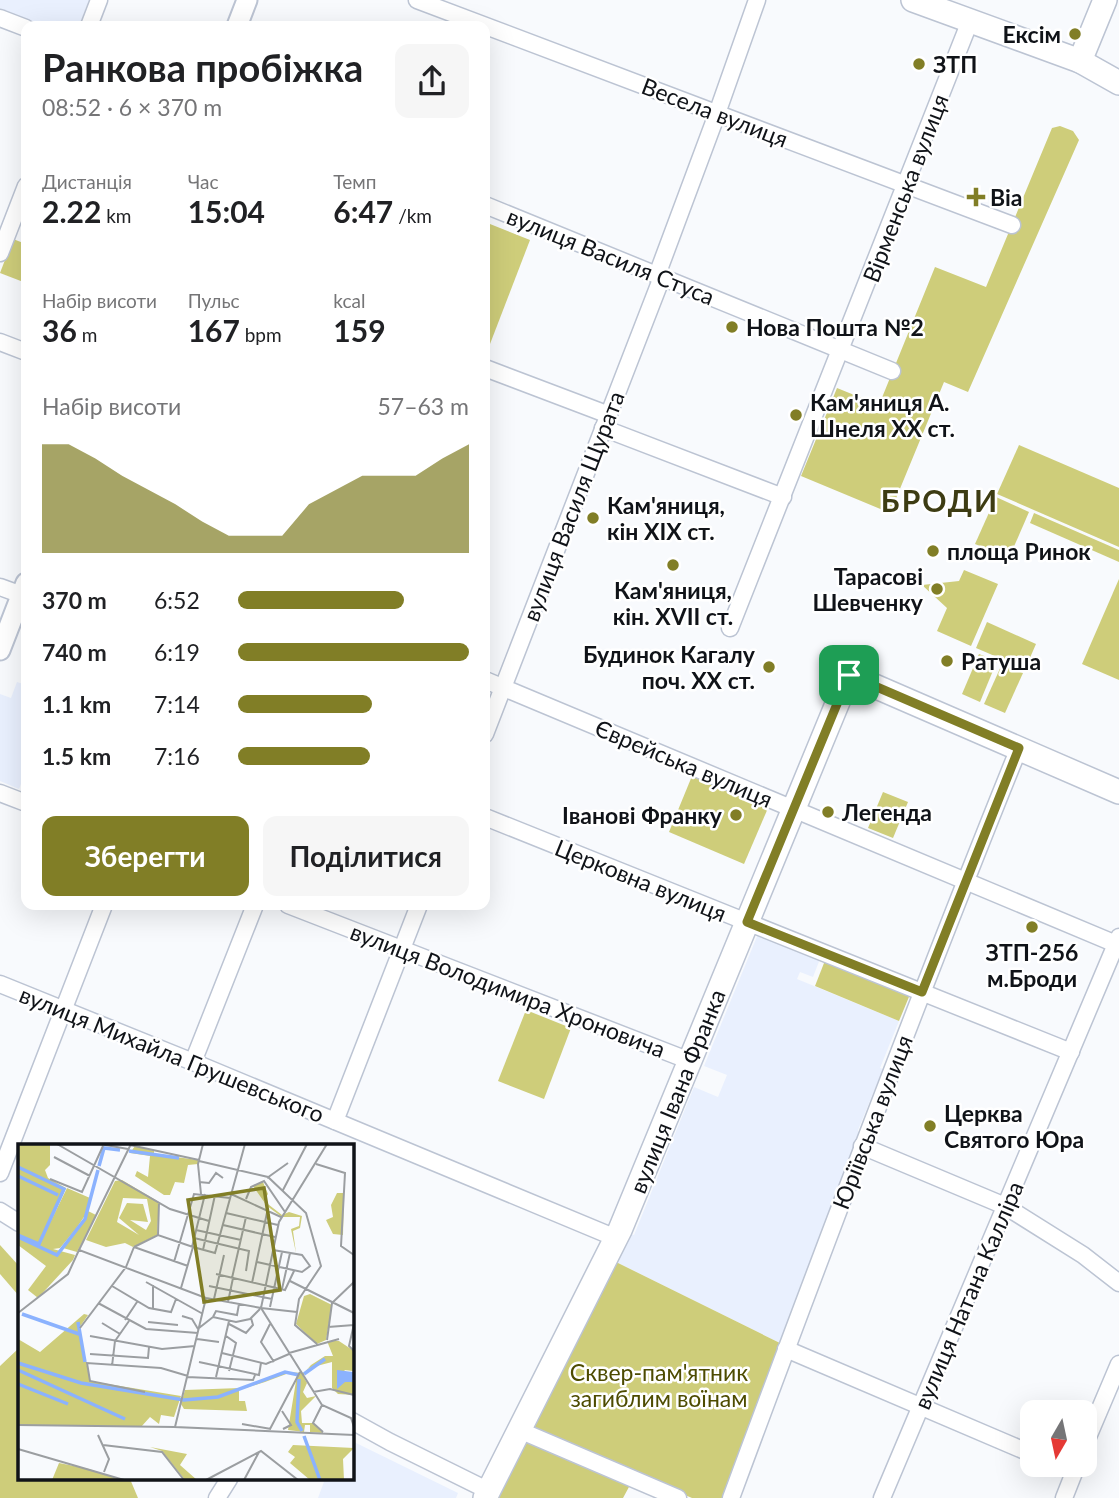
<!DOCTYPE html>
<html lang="uk">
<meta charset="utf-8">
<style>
body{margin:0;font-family:Lato,sans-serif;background:#f6f6f6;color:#202124;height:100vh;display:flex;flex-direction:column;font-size:26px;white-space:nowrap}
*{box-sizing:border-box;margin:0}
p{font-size:23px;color:#757577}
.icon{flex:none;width:38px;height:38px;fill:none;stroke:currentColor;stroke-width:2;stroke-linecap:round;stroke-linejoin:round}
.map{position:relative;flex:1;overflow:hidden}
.drawer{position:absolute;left:21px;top:21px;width:469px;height:889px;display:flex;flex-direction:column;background:#fff;border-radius:14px;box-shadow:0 7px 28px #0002}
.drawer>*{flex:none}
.needle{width:46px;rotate:189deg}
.buttons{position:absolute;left:1020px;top:1400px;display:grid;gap:14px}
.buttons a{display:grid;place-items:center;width:77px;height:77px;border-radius:14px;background:#fff;box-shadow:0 7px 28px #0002;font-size:35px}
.pin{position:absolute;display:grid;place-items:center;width:60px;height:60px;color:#fff;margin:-30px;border-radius:14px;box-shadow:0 4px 10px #0006}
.round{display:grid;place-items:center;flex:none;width:74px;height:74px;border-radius:14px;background:#f6f6f6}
.overview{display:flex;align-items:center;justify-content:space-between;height:119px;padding:0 21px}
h1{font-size:38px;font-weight:700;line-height:52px}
.stats{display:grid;grid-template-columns:repeat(3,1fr);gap:10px;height:119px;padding:7px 21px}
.stats div{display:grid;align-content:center}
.stats b{font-size:30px;font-weight:700}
.stats small{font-size:19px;font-weight:400}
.stats p{font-size:19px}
.chart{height:196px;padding:14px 21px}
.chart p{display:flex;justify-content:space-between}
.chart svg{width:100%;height:126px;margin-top:7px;fill:#817e26;opacity:.7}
.action{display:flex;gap:14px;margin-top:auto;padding:14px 21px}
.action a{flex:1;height:80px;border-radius:14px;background:#817e26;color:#fff;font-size:28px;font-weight:700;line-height:80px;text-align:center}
.action a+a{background:#f6f6f6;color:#202124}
ul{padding:0 21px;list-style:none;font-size:23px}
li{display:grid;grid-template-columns:112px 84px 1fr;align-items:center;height:52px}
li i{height:18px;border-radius:9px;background:#817e26}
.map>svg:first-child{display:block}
.built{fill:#e9f0fe}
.green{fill:#cecd7a}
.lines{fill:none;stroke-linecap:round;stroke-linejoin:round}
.minor-casing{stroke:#bcc4d3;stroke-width:19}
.tertiary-casing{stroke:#bcc4d3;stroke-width:23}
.secondary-casing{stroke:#bcc4d3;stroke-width:26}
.minor{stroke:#fff;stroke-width:16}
.tertiary{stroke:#fff;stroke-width:19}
.secondary{stroke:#fff;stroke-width:23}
.route-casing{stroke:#fff;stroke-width:14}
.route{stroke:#817e26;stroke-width:9}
.poi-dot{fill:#817e26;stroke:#fff;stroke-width:2.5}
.labels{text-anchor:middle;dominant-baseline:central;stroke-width:5;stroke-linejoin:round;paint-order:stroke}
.poi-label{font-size:23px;font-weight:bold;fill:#101318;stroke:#fff;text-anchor:start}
.street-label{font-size:23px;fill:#101318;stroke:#fff}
.park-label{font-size:23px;fill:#4d4b00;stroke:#fff}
.district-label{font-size:30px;font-weight:bold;letter-spacing:2px;fill:#3d3c13;stroke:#fff}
.inset-river{fill:none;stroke:#8bb2fe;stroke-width:3.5}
.inset-road{fill:none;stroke:#9b9ea1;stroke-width:2}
.view{fill:#817e26;fill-opacity:0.15;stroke:#817e26;stroke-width:3.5}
.inset-edge{fill:none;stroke:#101318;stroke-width:3.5}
</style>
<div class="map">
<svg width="1119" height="1498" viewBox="0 0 1119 1498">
<rect width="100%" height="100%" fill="#f8fafd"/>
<g class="built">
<polygon points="0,0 89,0 79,26 45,26 0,9"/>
<polygon points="17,682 26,685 26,771 19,789 0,781 0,694 11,698"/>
<polygon points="758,934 820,959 813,977 800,972 797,979 899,1021 880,1068 883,1069 858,1130 859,1144 784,1345 616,1262 630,1234 634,1235 694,1087 718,1097 727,1075 704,1066"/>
<polygon points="352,1441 458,1493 456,1498 318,1498 325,1479 352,1479"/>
</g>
<g class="green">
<polygon points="1060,126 1073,131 1079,140 968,392 944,382 890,513 801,476 837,388 879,405 935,267 986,287 1052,128"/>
<polygon points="485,222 530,240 490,344 485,342"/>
<polygon points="13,239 26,244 26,283 0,273"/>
<polygon points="1019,445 1119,488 1119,547 997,494"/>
<polygon points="996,497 1029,512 1009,558 975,544"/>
<polygon points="1034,513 1119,550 1119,562 1030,523"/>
<polygon points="964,570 998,584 971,646 937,631 947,608 922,585 959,581"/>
<polygon points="1119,579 1119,680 1082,664"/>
<polygon points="987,622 1036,644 1025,669 976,648"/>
<polygon points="979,654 997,661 980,702 962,694"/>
<polygon points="1002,664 1023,673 1005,713 984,704"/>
<polygon points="692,776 768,808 744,864 669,832"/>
<polygon points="883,792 908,802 893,838 868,828"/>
<polygon points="826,958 911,992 899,1021 815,986"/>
<polygon points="526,1010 571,1028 544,1099 498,1081"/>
<polygon points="0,1245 19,1266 19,1296 0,1274"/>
<polygon points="616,1262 784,1345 726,1498 692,1498 636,1474 623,1498 496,1498"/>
<polygon points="19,1348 19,1479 130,1479 138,1498 0,1498 0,1366"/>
</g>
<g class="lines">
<g class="minor-casing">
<g id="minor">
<polyline points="417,0 1012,225"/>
<polyline points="0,18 26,28"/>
<polyline points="89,26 99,0"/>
<polyline points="485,205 892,371"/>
<polyline points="0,253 26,186"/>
<polyline points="657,275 714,122 757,0"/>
<polyline points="0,342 26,352"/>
<polyline points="485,368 609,415"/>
<polyline points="603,428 783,497"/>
<polyline points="0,587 22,595"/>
<polyline points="730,628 970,21"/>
<polyline points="485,680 1116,944"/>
<polyline points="485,734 662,277"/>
<polyline points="0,793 26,803"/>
<polyline points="485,817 1071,1052"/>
<polyline points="288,905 690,1061"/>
<polyline points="0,984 193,1062 616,1238"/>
<polyline points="193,1062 255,905"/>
<polyline points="335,1121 419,905"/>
<polyline points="862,1146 1005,1206 1083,1255 1119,1283"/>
<polyline points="0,1173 104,905"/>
<polyline points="0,1211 19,1223"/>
<polyline points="786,1349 1032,1454"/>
<polyline points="352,1421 390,1442 489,1491"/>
<polyline points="519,1430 678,1498"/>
<polyline points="1085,1444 1119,1364"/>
<polyline points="217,1498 229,1479"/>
<path d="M731 1498C824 1247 918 997 1019 748"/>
<polyline points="882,1498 1119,937"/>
<polyline points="1064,1498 1077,1465"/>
</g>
</g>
<g class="tertiary-casing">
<g id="tertiary">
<polyline points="237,26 247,0"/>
<polyline points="0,650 26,583"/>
</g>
</g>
<g class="secondary-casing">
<g id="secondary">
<polyline points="913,0 1080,61 1119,83"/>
<polyline points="1080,61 1105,0"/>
<polyline points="485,1498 620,1230 849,675 1119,792"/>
</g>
</g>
<use href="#minor" class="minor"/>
<use href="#tertiary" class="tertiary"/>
<use href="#secondary" class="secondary"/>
</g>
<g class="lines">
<g class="route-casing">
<polygon id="route" points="849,675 1019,748 922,992 747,922"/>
</g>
<use href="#route" class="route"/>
</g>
<g class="poi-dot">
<circle cx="1075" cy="34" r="7"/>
<circle cx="919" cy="64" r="7"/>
<path d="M972.5 186.5h7v7h7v7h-7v7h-7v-7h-7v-7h7z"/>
<circle cx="732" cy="327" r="7"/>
<circle cx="796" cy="415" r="7"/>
<circle cx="593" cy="518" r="7"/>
<circle cx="933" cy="551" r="7"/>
<circle cx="673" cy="565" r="7"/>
<circle cx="937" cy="589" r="7"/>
<circle cx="947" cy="661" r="7"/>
<circle cx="769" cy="667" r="7"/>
<circle cx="828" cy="812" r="7"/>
<circle cx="736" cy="815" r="7"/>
<circle cx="1032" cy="927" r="7"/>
<circle cx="930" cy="1126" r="7"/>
</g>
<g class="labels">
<g class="poi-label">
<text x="1061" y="34" text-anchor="end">Ексім</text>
<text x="933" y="64">ЗТП</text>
<text x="990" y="197">Віа</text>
<text x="746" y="327">Нова Пошта №2</text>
<text x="810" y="402">Кам'яниця А.<tspan x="810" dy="26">Шнеля XX cт.</tspan></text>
<text x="607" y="505">Кам'яниця,<tspan x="607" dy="26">кін XIX ст.</tspan></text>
<text x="947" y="551">площа Ринок</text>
<text x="923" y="576" text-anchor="end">Тарасові<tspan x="923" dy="26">Шевченку</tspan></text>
<text x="673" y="590" text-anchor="middle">Кам'яниця,<tspan x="673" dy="26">кін. XVII ст.</tspan></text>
<text x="755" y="654" text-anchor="end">Будинок Кагалу<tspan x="755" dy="26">поч. XX ст.</tspan></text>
<text x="961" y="661">Ратуша</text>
<text x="842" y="812">Легенда</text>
<text x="722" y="815" text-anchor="end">Іванові Франку</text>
<text x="1032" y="952" text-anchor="middle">ЗТП-256<tspan x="1032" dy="26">м.Броди</tspan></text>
<text x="944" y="1113">Церква<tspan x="944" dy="26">Святого Юра</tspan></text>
</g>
<g class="street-label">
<text transform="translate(715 112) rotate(21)">Весела вулиця</text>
<text transform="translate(905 188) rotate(-69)">Вірменська вулиця</text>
<text transform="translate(611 256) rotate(22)">вулиця Василя Стуса</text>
<text transform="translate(573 506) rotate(-69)">вулиця Василя Щурата</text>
<text transform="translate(684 763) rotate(23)">Єврейська вулиця</text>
<text transform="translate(641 880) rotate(22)">Церковна вулиця</text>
<text transform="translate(508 990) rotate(21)">вулиця Володимира Хроновича</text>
<text transform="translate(172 1054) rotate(22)">вулиця Михайла Грушевського</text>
<text transform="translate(677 1091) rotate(-68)">вулиця Івана Франка</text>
<text transform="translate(872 1122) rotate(-69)">Юріївська вулиця</text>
<text transform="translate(968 1295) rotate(-67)">вулиця Натана Калліра</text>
</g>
<g class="park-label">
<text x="659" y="1372">Сквер-пам'ятник<tspan x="659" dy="26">загиблим воїнам</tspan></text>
</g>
<g class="district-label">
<text x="940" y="500">БРОДИ</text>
</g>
</g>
<g transform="translate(18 1144)">
<rect width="336" height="336" fill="#f8fafd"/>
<path d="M0 0H32V21L27 26 30 34 48 44 32 79 49 44 72 54 67 74 42 104 35 105 57 111 55 116 20 154 10 146 28 122 0 101V93L17 100 0 92ZM117 2 136 7V10L180 16V20L170 21 166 39 157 38 152 51H146L117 32 119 27 130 33 132 12 112 9ZM104 36 141 58 139 91 115 103 107 99 88 103 68 96 97 37ZM105 54 129 55 133 77 128 86 112 76 130 78 125 60 109 59 101 74 121 91 99 78ZM245 38 250 50 246 57 264 71 271 68 284 72 282 84 275 87 278 109 273 85 281 82 282 73H264L249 62 235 42ZM319 49H326L325 91 315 90 308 76 315 73 313 61ZM70 67 78 71 59 108 45 104ZM292 150 314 161 308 196 299 200 278 180 286 152ZM66 170 70 171 61 184 72 237 163 252 156 273 143 271 141 280 132 273 123 283 0 281V195L22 208ZM309 197H321L336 207 335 227 326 226 336 235V251L320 250 314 244V218L291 224 285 232 289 239 285 248 289 254 298 252 283 267 284 279H295L305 289 292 288V281H287L286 288 270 286 279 231 271 229 247 238 221 246V257H227L229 267 166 265 163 260 167 246 222 244 267 228 286 229 293 221 307 212H315ZM275 301 336 304 325 315 326 336H292L272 319 277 313 270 308ZM132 303 169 310 162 321 179 336H167L144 307ZM41 319 71 325 103 336H34Z" fill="#cecd7a" fill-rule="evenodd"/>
<path d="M336 223V238H327L319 245V226L335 228Z" fill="#8bb2fe"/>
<path class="inset-river" d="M111 7 161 14M81 22 86 4 102 6M0 23 46 45 21 100 0 91M0 32 40 51M0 93 39 111 67 75 80 26M4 170 61 190M60 178 67 218M0 219 63 239 166 256 200 253 267 228 281 231M0 226 107 275M286 230 307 215M281 235 279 278 284 287M0 240 50 260M286 292 302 336"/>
<path class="inset-road" d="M39 0 152 65 191 77M82 0 110 5M113 0 61 106 188 154 243 164 304 261 333 274 336 283M112 1 181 16M36 13 72 32M181 17 250 33 288 69 303 122 281 155 277 181 299 200M298 20 327 29 323 102 336 111M249 34 270 19M32 35 64 48 85 2M181 38 191 39 198 29 205 34M265 46 289 0M183 50 180 20 185 0M213 50 263 73M228 55 233 43 246 37 267 68M208 69 260 81M205 81 257 93M178 86 223 96M140 91 141 58M176 94 231 107 228 127M116 103 140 91 175 103M116 103 170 122M174 103 187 50M185 106 197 51M156 118 176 50 212 54M239 118 284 128 292 122 284 111 255 106M198 130 267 146 276 127M214 134 228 73M272 137 336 169M128 138 185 170M234 139 250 64M94 142 131 164 153 168 158 155M191 142 254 155M163 144 175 103 197 109 227 0M264 145 272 109M188 154 157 283 336 291M196 155 206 111M210 158 215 134M80 159 128 185 180 189M252 163 264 108M243 164 261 78 309 0M243 164 279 168M135 165V141M0 169 50 130 61 106M164 172 174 175 180 185M195 173 198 167 219 171 221 160M107 176 119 158M130 178 160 181M84 179 102 190M211 180 228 189 235 181 233 174M252 180 243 198 256 218M336 180 331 202 336 207M310 183 336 181M62 184 108 123 116 103M181 184 195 173 218 178 232 175 242 165M72 192 144 205 177 202M208 192 218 199 211 227M179 195 201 198M309 196 314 159 336 138M204 209 248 220 271 210M271 209 321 195M72 210 130 214 131 203M181 218 241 231 243 219M94 222 97 197 111 177M169 233 235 236 237 231M198 233 211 177M127 248 72 237 69 219 143 224 170 232M295 248 312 245 336 251M304 261 295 279 305 288M264 267 273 281 265 285M224 280 253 285M0 281 157 283M252 285 282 228M80 291 91 315 86 328M85 301 144 308 166 336M0 305 106 336M188 336 243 307 280 336M226 336 241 308"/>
<path class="view" d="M246 44 262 146 186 158 170 56Z"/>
<rect width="336" height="336" class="inset-edge"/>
</g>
</svg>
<div class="buttons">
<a><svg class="needle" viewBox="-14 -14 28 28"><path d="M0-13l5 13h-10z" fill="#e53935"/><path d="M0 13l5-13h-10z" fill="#757577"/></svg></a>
</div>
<div class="pin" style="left:849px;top:675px;background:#1e9e55"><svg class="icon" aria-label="arrive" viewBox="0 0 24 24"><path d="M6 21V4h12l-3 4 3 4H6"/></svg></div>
<section class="drawer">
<div class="overview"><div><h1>Ранкова пробіжка</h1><p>08:52 · 6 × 370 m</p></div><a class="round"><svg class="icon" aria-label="share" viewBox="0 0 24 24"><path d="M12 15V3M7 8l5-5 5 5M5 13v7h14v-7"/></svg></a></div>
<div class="stats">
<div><p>Дистанція</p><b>2.22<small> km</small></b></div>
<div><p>Час</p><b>15:04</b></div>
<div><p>Темп</p><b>6:47<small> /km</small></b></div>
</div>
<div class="stats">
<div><p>Набір висоти</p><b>36<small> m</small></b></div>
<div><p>Пульс</p><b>167<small> bpm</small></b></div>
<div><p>kcal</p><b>159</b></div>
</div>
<div class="chart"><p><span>Набір висоти</span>57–63 m</p>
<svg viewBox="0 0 160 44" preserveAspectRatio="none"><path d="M0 44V6L10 6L20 11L30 17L40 22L50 27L60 33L70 38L80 38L90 38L100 27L110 22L120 17L130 17L140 17L150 11L160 6V44z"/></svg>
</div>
<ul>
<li><b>370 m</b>6:52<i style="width:72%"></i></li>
<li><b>740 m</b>6:19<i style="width:100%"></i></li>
<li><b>1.1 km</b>7:14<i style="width:58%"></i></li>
<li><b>1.5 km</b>7:16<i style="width:57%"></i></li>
</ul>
<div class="action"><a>Зберегти</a><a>Поділитися</a></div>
</section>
</div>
